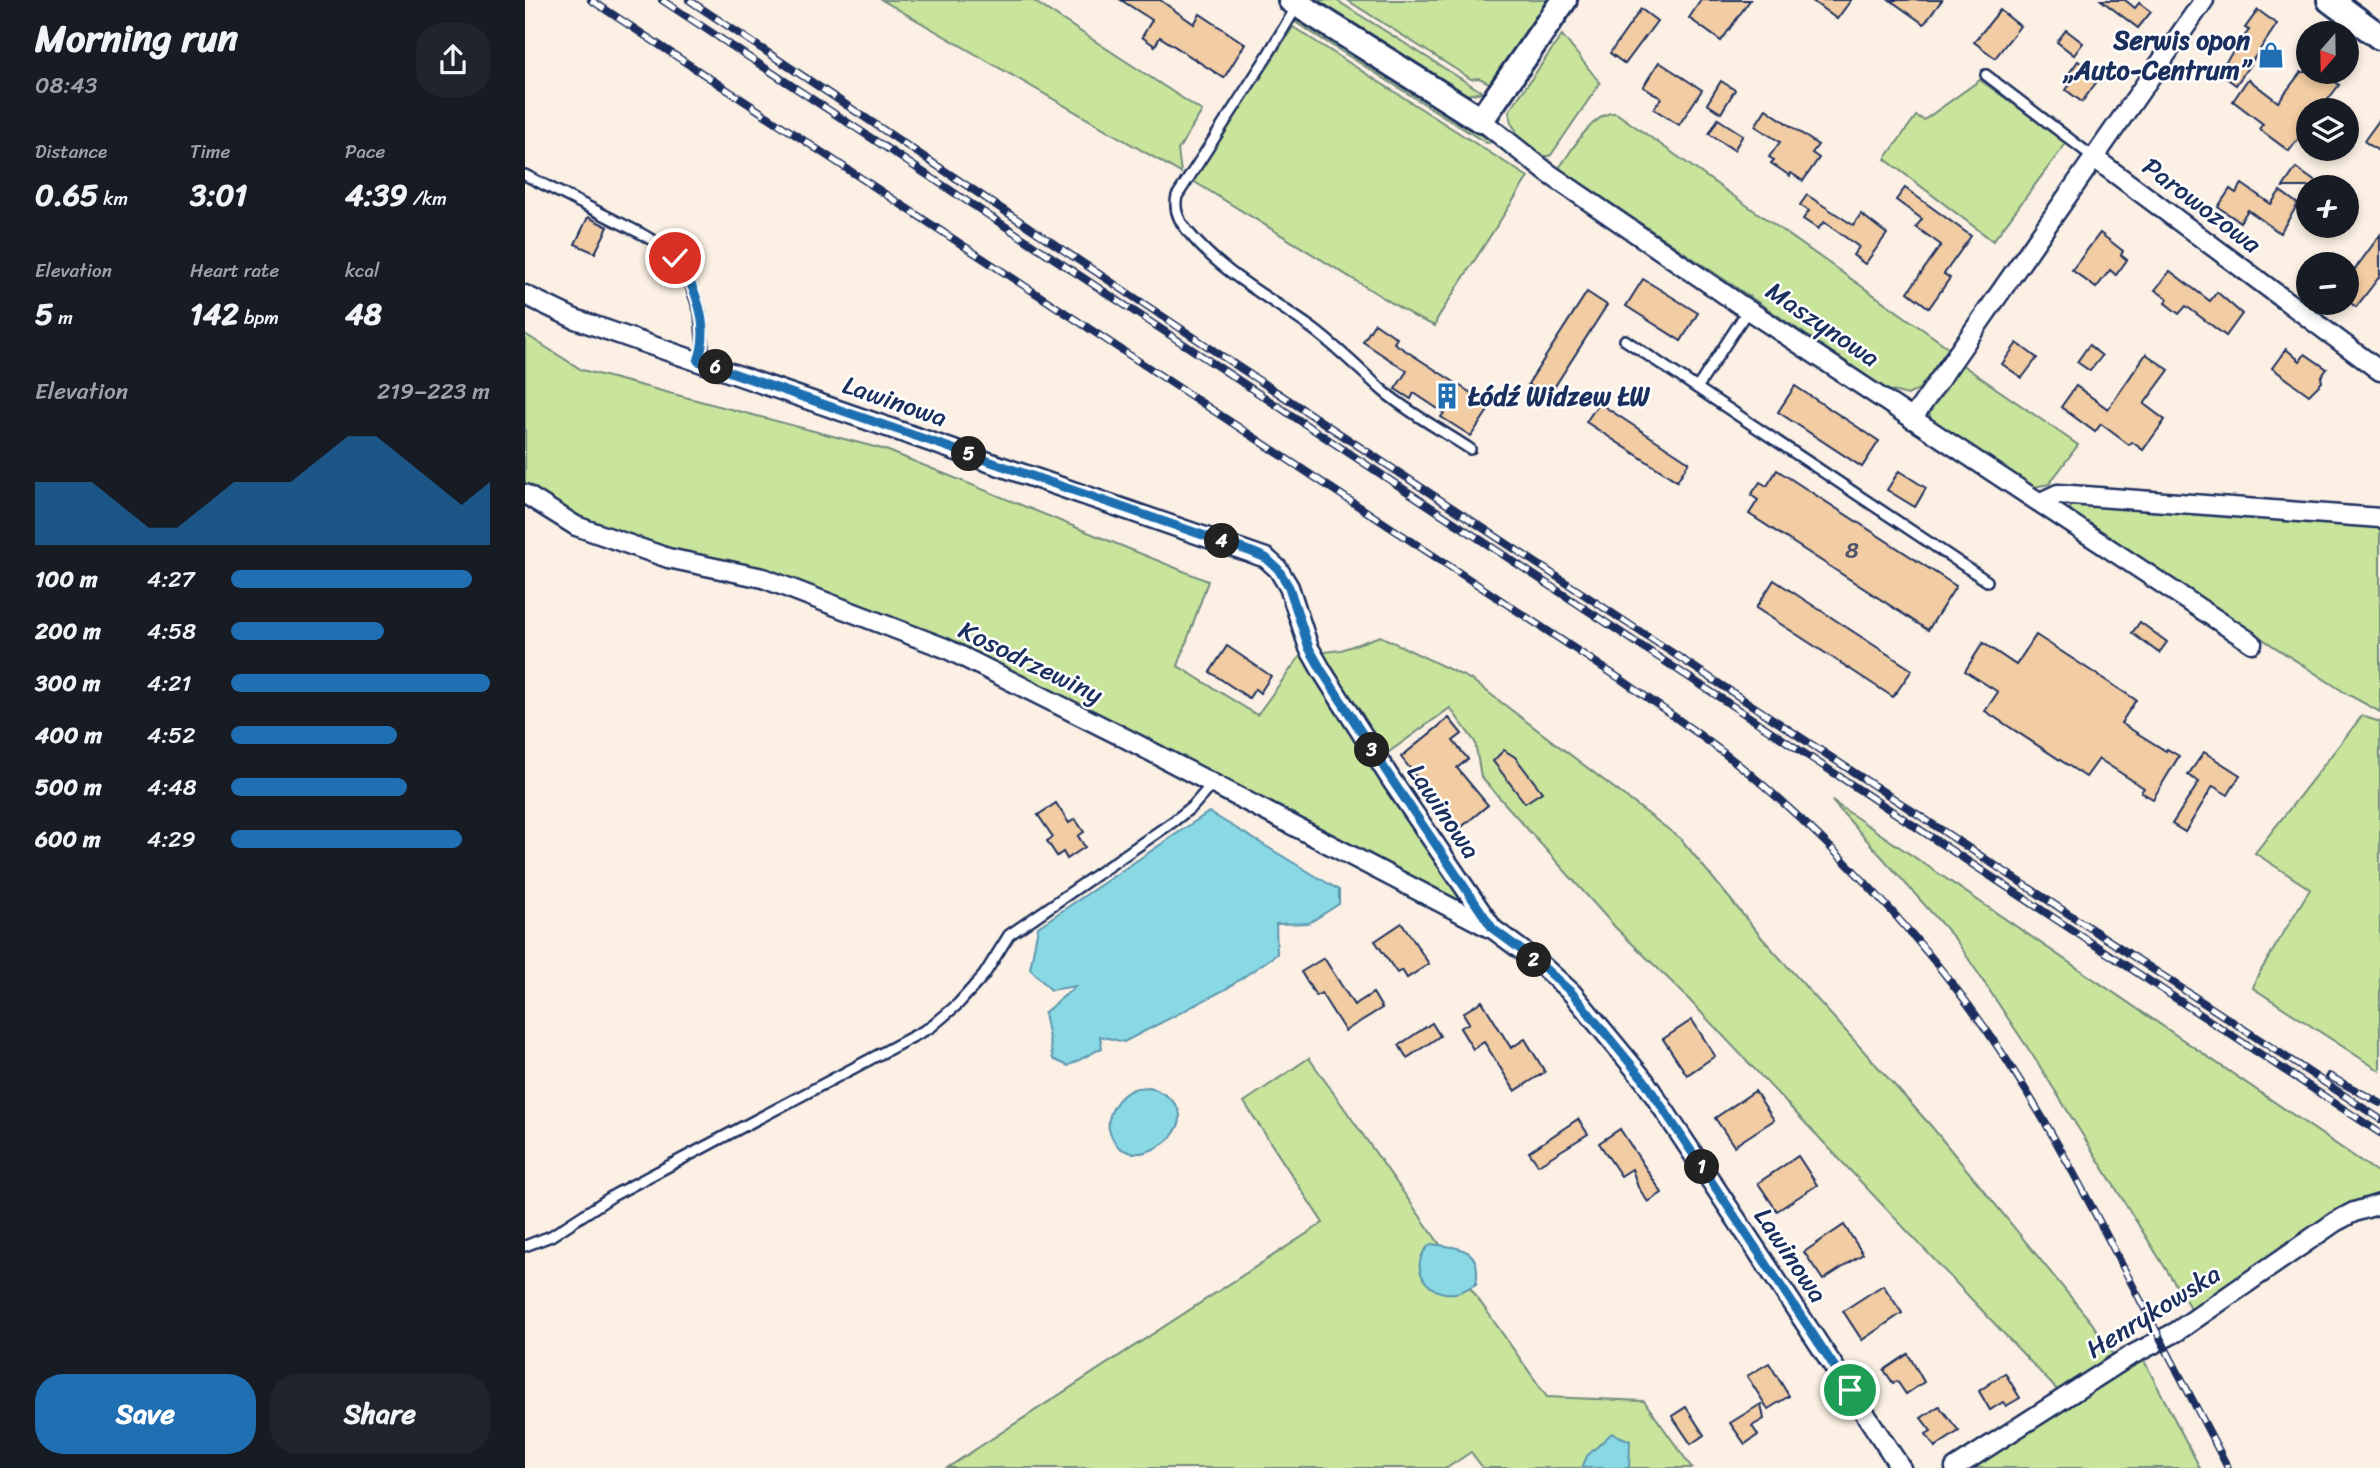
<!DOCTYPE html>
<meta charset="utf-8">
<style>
body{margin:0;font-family:Sriracha,sans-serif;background:#20242c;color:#f1f3f6;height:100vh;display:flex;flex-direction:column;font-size:26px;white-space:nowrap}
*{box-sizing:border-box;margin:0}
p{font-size:23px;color:#9ea1a6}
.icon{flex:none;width:38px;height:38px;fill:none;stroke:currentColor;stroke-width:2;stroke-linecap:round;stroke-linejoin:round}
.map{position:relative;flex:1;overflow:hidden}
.sheet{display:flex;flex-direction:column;background:#171b24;width:525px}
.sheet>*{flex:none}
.needle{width:46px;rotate:200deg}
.tools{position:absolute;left:1771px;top:21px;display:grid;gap:14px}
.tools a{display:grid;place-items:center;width:63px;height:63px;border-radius:50%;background:#171b24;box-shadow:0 4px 10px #0003;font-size:35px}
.pin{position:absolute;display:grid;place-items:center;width:60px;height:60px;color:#fff;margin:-30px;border:4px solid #fff;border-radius:50%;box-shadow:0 2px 7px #0007}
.km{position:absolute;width:35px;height:35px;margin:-18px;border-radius:50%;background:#222;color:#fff;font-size:19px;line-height:35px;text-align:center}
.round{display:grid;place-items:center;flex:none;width:74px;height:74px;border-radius:28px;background:#20242c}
.headline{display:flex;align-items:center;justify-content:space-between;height:119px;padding:0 35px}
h1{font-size:38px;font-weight:800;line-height:52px}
.figures{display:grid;grid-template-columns:repeat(3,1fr);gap:10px;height:119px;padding:7px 35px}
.figures div{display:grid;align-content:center}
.figures b{font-size:30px;font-weight:800}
.figures small{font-size:19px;font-weight:400}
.figures p{font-size:19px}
.chart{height:196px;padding:14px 35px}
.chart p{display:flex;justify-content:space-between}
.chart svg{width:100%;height:126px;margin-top:7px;fill:#1f6fb2;opacity:.7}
.primary-button{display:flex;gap:14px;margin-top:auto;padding:14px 35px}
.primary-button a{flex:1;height:80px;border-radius:28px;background:#1f6fb2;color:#fff;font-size:28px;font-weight:800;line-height:80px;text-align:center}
.primary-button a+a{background:#20242c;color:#f1f3f6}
ul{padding:0 35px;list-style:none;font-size:23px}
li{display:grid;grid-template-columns:112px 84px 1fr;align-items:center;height:52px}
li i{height:18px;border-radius:9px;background:#1f6fb2}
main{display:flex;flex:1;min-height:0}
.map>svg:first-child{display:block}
.green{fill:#c9e59c;stroke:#728a7d;stroke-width:2}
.water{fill:#89d9e4;stroke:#5d95ae;stroke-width:2}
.building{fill:#f2cca2;stroke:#1b2f5e;stroke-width:2}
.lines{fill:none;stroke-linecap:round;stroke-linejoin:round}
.lane-casing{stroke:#1b2f5e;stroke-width:14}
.street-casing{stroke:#1b2f5e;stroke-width:23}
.secondary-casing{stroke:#1b2f5e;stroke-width:30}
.lane{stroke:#fff;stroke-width:9}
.street{stroke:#fff;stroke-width:18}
.secondary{stroke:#fff;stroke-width:24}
.rail-casing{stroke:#1b2f5e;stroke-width:8}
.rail{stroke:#fff;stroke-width:5;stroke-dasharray:16;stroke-linecap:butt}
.route-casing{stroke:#fff;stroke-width:14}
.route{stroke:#1f6fb2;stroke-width:9}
.labels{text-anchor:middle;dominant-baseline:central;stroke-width:5;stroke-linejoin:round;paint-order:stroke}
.number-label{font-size:23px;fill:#51566f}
.poi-label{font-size:26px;font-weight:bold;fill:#1b2f5e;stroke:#fff;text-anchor:end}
.street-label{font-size:26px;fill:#1b2f5e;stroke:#fff}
</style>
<main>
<section class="sheet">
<div class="headline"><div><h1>Morning run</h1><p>08:43</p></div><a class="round"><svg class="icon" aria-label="share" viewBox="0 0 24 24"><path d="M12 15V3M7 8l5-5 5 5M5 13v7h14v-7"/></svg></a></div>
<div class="figures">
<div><p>Distance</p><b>0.65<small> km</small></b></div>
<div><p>Time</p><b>3:01</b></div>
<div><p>Pace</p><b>4:39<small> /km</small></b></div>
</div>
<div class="figures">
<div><p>Elevation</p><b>5<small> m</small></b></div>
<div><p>Heart rate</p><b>142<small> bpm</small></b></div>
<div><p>kcal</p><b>48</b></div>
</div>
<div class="chart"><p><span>Elevation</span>219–223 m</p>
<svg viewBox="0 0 160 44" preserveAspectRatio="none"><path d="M0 44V22L10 22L20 22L30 30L40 38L50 38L60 30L70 22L80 22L90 22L100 14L110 6L120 6L130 14L140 22L150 30L160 22V44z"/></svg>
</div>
<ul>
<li><b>100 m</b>4:27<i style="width:93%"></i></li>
<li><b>200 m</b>4:58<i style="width:59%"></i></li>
<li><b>300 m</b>4:21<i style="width:100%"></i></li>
<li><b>400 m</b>4:52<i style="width:64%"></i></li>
<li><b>500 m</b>4:48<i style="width:68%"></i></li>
<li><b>600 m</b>4:29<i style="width:89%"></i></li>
</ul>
<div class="primary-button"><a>Save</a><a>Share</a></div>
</section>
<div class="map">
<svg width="1855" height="1468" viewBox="0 0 1855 1468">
<rect width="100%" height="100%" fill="#fbf0e3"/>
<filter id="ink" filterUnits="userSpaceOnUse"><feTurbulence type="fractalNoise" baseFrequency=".0143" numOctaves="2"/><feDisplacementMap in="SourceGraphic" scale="14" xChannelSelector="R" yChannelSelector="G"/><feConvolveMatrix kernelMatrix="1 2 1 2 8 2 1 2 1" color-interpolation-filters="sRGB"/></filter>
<g filter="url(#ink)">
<g class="green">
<polygon points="357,0 507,0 677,111 653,150 656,173"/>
<polygon points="786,0 811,0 957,92 942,95 936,93"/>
<polygon points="822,0 1028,0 968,85 954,78 946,79"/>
<polygon points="776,20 967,142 961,143 770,22"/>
<polygon points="768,27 1003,177 912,319 910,326 890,317 668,181"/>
<path d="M1037 35 1075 83 1026 155C1012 162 998 144 987 136L991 130 986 123 984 111Z"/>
<polygon points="1455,80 1542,142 1468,241 1360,159 1391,116 1399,120"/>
<path d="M1085 113H1091L1424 348 1394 389 1383 395 1363 390 1034 168C1048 149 1062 121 1085 113Z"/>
<polygon points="0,334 57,370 361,450 683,581 653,666 732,715 776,655 816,650 855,636 947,680 1156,839 1237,938 1407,1127 1567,1323 1596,1367 1616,1355 1675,1468 1445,1468 1545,1407 1534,1392 1154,989 1091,928 956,777 950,742 925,708 853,760 968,929 420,648 238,578 143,558 0,494"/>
<path d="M1436 364 1553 445 1524 484 1509 487 1498 483 1407 423C1396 405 1426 378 1436 364Z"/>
<polygon points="1550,502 1855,523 1855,712 1822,694 1546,514 1545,508"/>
<polygon points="1837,716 1855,722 1855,1071 1728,988 1732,977 1785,889 1730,853"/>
<polygon points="1307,801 1855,1174 1855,1195 1830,1204 1669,1314 1514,1065 1431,940"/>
<polygon points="784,1058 1022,1397 1119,1401 1167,1468 958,1468 946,1452 922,1468 422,1468 798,1223 719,1102"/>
</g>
<g class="water">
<polygon points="684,812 814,890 814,904 784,923 751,924 752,954 701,989 599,1042 575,1036 577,1048 543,1066 528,1059 519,1013 551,986 526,990 505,969 513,927"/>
<path d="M625 1087C636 1092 649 1098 654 1111 664 1139 600 1177 585 1133 579 1116 593 1095 609 1089 613 1087 620 1088 625 1087Z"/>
<path d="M906 1244C934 1248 958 1247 951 1284 945 1287 937 1293 930 1293 901 1297 881 1264 906 1244Z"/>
<polygon points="1087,1433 1105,1441 1104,1468 1057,1468 1062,1456"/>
</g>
<g class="building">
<polygon points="596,0 635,0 669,24 675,14 720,44 699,78 635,37 630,46 617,37 627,20"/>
<polygon points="1176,0 1225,0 1196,41 1164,18"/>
<polygon points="1286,0 1326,0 1312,19"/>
<polygon points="1365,0 1417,0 1399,24"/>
<polygon points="1576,0 1600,0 1610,8 1614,3 1626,12 1613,28"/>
<polygon points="1116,9 1132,21 1100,64 1085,53"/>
<polygon points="1475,10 1495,26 1470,58 1449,42"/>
<polygon points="1733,10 1752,24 1711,85 1693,72 1724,30 1720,28"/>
<polygon points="1541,30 1558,43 1549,55 1532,42"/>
<polygon points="1553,61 1575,77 1557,102 1541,90 1546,83 1540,79"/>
<polygon points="1134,62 1177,90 1154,125 1129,109 1136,98 1118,87"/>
<polygon points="1776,72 1796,72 1814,85 1795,110 1783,110 1783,126 1764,151 1734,129 1738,124 1708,101 1723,79 1753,102"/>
<polygon points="1196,81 1210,90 1196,113 1182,104"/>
<polygon points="1241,109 1293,145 1287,153 1294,158 1278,181 1266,173 1265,176 1246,163 1249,160 1244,157 1255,142 1230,126"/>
<polygon points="1193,119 1218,135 1209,150 1184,134"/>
<polygon points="1855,119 1855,152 1839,141"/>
<polygon points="1771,168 1798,187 1758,187"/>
<polygon points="1717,184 1746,204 1755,191 1773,204 1755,233 1723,210 1715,222 1693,207 1705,189 1711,193"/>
<polygon points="1380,188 1446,236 1419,274 1425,278 1404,308 1383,292 1416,245 1391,227 1397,219 1371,200"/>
<polygon points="1282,195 1328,225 1336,214 1362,234 1340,264 1328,255 1334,247 1299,222 1293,229 1278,219 1284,211 1275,205"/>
<polygon points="63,217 83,227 70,253 50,244"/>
<polygon points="1575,233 1598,251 1596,255 1602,260 1591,275 1585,270 1571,288 1547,270"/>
<polygon points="1855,235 1855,276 1831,307 1822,300 1822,280"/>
<polygon points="1645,271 1685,301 1692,292 1717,314 1701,336 1661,306 1654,314 1640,303 1643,299 1630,290"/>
<polygon points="1118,279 1173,313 1156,341 1101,306"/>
<polygon points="1062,292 1082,305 1023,397 1003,384"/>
<polygon points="850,323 872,338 869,343 966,406 946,436 916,417 919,413 889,393 886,399 870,389 882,371 838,342"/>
<polygon points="1492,343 1512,358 1497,378 1477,364"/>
<polygon points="1564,345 1577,356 1565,371 1552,362"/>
<polygon points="1761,349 1775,361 1780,354 1802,369 1796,377 1797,382 1784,395 1747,368"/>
<polygon points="1621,354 1644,370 1619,404 1640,420 1618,450 1607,442 1604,445 1576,424 1570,432 1536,407 1551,386 1583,409"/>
<polygon points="1270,386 1354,441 1337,467 1253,412"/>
<polygon points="1074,403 1164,462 1152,481 1061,422"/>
<polygon points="1252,470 1431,586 1403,630 1224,514 1233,500 1226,495 1235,482 1242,486"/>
<polygon points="1374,471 1401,488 1390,507 1362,490"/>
<polygon points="1249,580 1387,670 1368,697 1231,608"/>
<polygon points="1615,622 1642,642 1634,653 1607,633"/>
<polygon points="1511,635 1611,700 1596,723 1641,751 1642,749 1654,756 1628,799 1616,792 1619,788 1574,759 1561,777 1460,711 1473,692 1440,671 1458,643 1491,665"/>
<polygon points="702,646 746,676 735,693 730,689 724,698 685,672"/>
<polygon points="924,718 937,734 928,741 943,759 932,768 963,805 933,830 876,757"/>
<polygon points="979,750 990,757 1017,792 1000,803 968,761"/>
<polygon points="1679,752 1715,775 1703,795 1688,786 1660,832 1647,824 1674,782 1663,775"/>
<polygon points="531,803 544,823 550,819 559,832 553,836 560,847 542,859 538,852 532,856 522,841 528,837 513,815"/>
<polygon points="877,923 904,964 882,978 877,970 872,973 850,941"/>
<polygon points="799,958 829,1005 848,993 857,1008 820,1031 796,993 791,996 776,972"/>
<polygon points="957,1001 986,1048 1000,1039 1020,1072 990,1091 959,1042 948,1049 935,1028 944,1023 938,1013"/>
<polygon points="1167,1020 1190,1056 1162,1075 1138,1039"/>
<polygon points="907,1023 915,1036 882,1058 874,1045"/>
<polygon points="1230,1091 1249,1120 1209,1146 1190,1118"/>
<polygon points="1053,1119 1063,1134 1013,1165 1004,1152"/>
<polygon points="1095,1129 1137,1193 1123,1202 1113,1187 1107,1169 1096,1176 1074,1143"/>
<polygon points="1273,1156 1292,1185 1252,1211 1233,1183"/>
<polygon points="1319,1225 1338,1254 1298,1280 1279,1252"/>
<polygon points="1358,1285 1377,1313 1337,1340 1318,1311"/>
<polygon points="1383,1354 1399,1382 1381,1394 1372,1381 1368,1383 1359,1370"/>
<polygon points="1244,1363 1264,1396 1243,1409 1222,1376"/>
<polygon points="1480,1373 1495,1398 1481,1406 1478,1402 1465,1410 1454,1391"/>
<polygon points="1236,1404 1239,1419 1227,1426 1233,1435 1220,1444 1205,1423"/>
<polygon points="1414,1406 1434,1431 1410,1447 1401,1434 1406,1431 1396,1418"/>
<polygon points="1161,1407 1179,1435 1166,1444 1147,1416"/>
</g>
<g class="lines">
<g class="lane-casing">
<g id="lane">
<path d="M772 6 738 63 652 196C648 211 655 223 665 234 698 274 747 299 788 329 813 348 833 368 856 389 879 410 918 431 945 449"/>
<polyline points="1461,75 1568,157"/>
<polyline points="0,175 115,233 136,245 150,258 164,280 175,312 178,348 173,361"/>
<polyline points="1100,340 1462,581"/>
<polyline points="1172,388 1223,310"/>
<polyline points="0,1246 26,1236 89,1195 406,1027 433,1004 459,975 484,935 649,821 668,806 688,783"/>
</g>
</g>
<g class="street-casing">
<g id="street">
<polyline points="956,120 1023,173 1214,304 1727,643"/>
<polyline points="1568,157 1855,371"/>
<polyline points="0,295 50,319 741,558 753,569 764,587 784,648 797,671 867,781 968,929 1014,963 1047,993 1119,1080 1376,1468"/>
<polyline points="1387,419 1679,0"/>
<polyline points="0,494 51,526 143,558 238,578 420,648 600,738 965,928"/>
<polyline points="1516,502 1533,494 1855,518"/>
<polyline points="1430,1468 1603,1357 1651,1332 1810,1222 1829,1212 1855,1204"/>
</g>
</g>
<g class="secondary-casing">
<g id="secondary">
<polyline points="766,0 956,120 1039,0"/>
<polyline points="1805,0 1855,37"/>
</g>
</g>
<use href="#lane" class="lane"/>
<use href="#street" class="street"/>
<use href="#secondary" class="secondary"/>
<g class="rail-casing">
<g id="rail">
<path d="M66 0 1097 680C1144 713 1193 746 1237 784 1307 845 1372 912 1429 986 1497 1073 1548 1170 1598 1267 1633 1334 1668 1401 1703 1468"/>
<polyline points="137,0 1855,1133"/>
<polyline points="164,0 703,360 1855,1119"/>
<polyline points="1804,1076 1855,1103"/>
</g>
</g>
<use href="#rail" class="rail"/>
</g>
</g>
<g class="lines" filter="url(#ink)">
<g class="route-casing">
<path id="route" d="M150 258C171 285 186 327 173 361L727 552 741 558 753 569 764 587 784 648 797 671 867 780 968 929 1014 963 1047 993 1119 1080 1325 1390"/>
</g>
<use href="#route" class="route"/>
</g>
<defs>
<g id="shop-bare" transform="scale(2.1)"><path d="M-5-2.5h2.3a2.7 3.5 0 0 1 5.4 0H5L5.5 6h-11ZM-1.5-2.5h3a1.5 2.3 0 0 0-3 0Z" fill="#1f6fb2" stroke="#fff" stroke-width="2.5" paint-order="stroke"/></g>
<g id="building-bare" transform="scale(2.1)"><path d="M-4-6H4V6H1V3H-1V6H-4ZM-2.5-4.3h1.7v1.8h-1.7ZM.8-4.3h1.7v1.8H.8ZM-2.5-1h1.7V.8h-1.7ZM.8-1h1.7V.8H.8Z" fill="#1f6fb2" stroke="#fff" stroke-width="2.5" paint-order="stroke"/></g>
</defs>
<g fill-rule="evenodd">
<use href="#shop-bare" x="1746" y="55"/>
<use href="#building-bare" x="922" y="396"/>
</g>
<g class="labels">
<g class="number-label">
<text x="1327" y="550">8</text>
</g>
<g class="poi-label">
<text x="1725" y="40">Serwis opon<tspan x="1725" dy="30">„Auto-Centrum”</tspan></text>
<text x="943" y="396" text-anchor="start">Łódź Widzew ŁW</text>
</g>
<g class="street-label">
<text transform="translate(1677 205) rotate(37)">Parowozowa</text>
<text transform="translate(1298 324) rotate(34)">Maszynowa</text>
<text transform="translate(370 401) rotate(19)">Lawinowa</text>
<text transform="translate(506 662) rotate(26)">Kosodrzewiny</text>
<text transform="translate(919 811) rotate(56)">Lawinowa</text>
<text transform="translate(1266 1255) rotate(56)">Lawinowa</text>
<text transform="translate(1628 1311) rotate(-32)">Henrykowska</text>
</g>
</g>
</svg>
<div class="tools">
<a><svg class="needle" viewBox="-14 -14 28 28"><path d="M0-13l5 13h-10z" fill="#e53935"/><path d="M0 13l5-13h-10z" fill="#9ea1a6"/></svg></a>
<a><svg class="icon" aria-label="layers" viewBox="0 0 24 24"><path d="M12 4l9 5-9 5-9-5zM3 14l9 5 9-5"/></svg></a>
<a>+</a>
<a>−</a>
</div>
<div class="pin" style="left:1325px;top:1390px;background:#1e9e55"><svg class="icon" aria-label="arrive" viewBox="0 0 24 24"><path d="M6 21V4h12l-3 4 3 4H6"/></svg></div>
<div class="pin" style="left:150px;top:258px;background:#d93025"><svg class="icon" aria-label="check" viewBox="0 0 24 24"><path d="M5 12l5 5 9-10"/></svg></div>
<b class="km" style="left:1177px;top:1167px">1</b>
<b class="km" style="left:1009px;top:960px">2</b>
<b class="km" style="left:847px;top:750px">3</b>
<b class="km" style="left:697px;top:541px">4</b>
<b class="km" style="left:444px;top:454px">5</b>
<b class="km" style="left:191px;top:367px">6</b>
</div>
</main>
